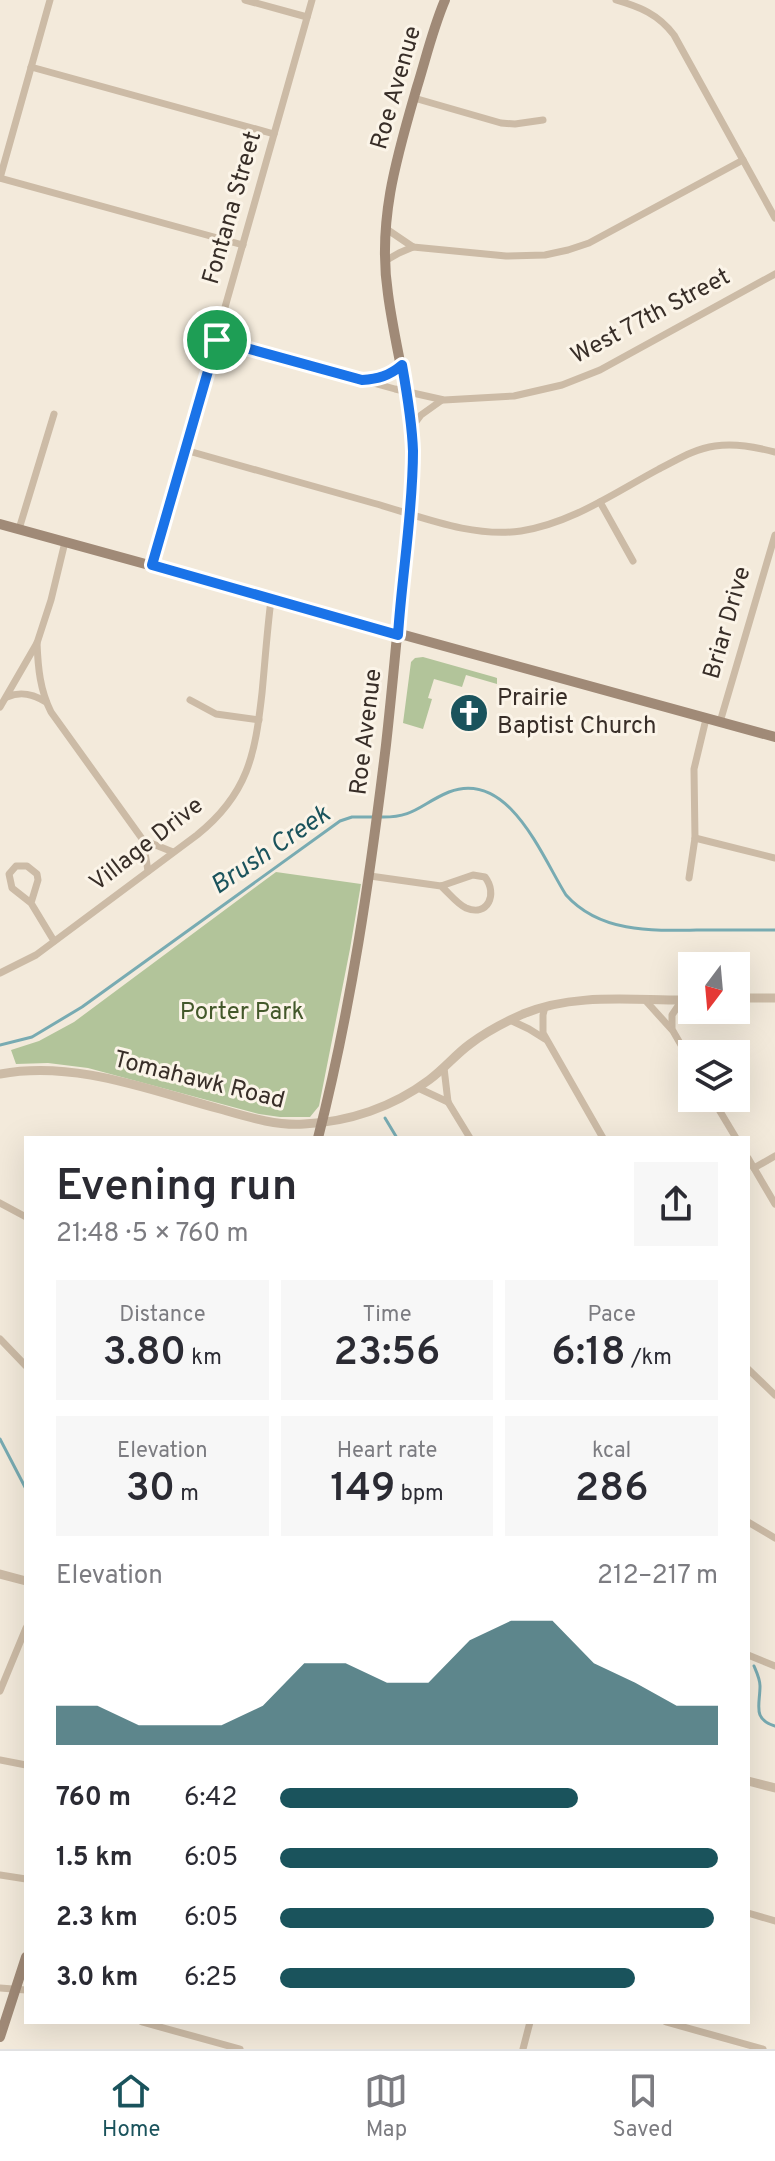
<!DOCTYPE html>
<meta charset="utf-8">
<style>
body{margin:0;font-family:Overpass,sans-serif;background:#f7f7f7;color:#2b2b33;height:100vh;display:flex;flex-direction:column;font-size:30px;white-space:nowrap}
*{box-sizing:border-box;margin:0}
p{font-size:26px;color:#7c7c81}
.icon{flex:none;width:44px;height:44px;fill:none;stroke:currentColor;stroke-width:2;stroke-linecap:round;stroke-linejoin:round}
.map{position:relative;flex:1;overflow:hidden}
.side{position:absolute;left:24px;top:1136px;width:726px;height:888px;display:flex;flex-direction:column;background:#fff;border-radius:0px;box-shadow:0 8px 32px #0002}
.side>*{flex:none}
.needle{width:52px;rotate:196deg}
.buttons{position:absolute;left:678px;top:952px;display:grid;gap:16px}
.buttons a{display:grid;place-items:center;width:72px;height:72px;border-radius:0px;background:#fff;box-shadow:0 8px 32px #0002;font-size:40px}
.pin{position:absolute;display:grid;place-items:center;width:68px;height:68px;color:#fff;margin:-34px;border:4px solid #fff;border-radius:50%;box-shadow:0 2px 8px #0007}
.round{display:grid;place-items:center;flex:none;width:84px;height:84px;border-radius:0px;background:#f7f7f7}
.head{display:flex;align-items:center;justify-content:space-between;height:136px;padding:0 32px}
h1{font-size:44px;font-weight:600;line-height:60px}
.figures{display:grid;grid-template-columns:repeat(3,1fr);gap:12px;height:136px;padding:8px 32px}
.figures div{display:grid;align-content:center;border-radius:0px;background:#f7f7f7;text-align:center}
.figures b{font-size:40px;font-weight:600}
.figures small{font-size:22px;font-weight:400}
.figures p{font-size:22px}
.chart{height:224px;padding:16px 32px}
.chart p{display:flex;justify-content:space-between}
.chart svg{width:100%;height:144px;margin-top:8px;fill:#1a535c;opacity:.7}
ul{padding:0 32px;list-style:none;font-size:26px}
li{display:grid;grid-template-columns:128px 96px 1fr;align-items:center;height:60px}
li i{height:20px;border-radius:10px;background:#1a535c}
.menu{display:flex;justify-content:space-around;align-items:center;height:112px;border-top:2px solid #e1e1e2;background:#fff;font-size:22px;color:#7c7c81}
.menu a{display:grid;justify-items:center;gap:4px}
.menu .current{color:#1a535c}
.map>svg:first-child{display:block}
.green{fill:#b2c49a}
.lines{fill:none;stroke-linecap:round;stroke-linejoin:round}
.stream{stroke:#78abb2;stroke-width:3}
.minor{stroke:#ccbba6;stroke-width:7}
.tertiary{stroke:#ccbba6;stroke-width:9}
.secondary{stroke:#a08a77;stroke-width:10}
.route-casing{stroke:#fff;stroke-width:16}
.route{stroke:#1a73e8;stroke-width:10}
.labels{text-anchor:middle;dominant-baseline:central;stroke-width:6;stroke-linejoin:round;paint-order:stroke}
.street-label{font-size:24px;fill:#382e28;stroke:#fbf4e8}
.poi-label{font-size:24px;fill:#382e28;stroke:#fbf4e8;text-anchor:start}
.park-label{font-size:24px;fill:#43582a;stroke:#fbf4e8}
.water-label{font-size:26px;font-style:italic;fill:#1a535c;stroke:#fbf4e8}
</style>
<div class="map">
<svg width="775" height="2049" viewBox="0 0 775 2049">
<rect width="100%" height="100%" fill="#f3eadb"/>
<g class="green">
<polygon points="423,657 494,677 497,678 497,684 466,675 462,687 434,679 428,698 432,699 423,729 403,723 411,662 415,658"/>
<polygon points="276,872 361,884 350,949 319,1106 310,1117 280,1117 259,1114 88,1068 48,1063 16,1064 11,1050 39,1041 74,1022"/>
</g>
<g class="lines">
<g class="stream">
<path d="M380 817C415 818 420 804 449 792 509 769 542 857 566 895 600 933 652 931 700 930 725 930 750 930 775 930"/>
<polyline points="0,1045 32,1037 82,1007 340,821 352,817 372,817"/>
<polyline points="385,1118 397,1138"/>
<polyline points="0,1439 26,1489"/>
<path d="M754 1666C757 1673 760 1679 760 1686 760 1705 752 1719 775 1726"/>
</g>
<g class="minor">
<polyline points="245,0 307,17"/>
<path d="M616 0C640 7 658 14 674 35L775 218"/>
<polyline points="31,67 274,134"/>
<polyline points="414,98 501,123 515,124 543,120"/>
<polyline points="0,178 243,245"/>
<polyline points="0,178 50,0"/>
<polyline points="385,228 413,247 506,256 545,255 568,250 589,243 743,160"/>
<polyline points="385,261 399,253 413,247"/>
<polyline points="217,340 395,389 444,400 514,396 562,385 600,370 775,274"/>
<path d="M368 379C382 378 391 374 402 365"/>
<polyline points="412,427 421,415 442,400"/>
<path d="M185 450C248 468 310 485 373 503 420 516 471 538 521 531 572 523 614 493 659 469 677 460 694 449 715 446 735 443 755 447 775 452"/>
<polyline points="600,502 633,561"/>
<polyline points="19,529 54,414"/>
<polyline points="152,565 312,0"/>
<path d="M37 643C38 668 40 690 51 712L143 840 148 871"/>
<path d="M7 697C21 691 33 694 46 702"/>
<polyline points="190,700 216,714 259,720"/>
<polyline points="0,707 37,643 51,600 65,542"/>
<polyline points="720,722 775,535"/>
<polyline points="695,838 775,858"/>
<polyline points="143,840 173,852"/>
<path d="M370 876 441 886 473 875 485 877C498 894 488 917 466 908 457 904 449 893 441 886"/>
<polyline points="689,878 695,838 694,769 706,719"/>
<polyline points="31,903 38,880 37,874 27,866 16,866 9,874 12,888 31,903 54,941"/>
<path d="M0 973 36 955 197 835C248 794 255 755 262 693 265 662 267 631 271 600"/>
<polyline points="645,1000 673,1031 692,1064"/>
<polyline points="545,1007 543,1015 543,1033 603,1138"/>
<polyline points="510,1020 529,1029 545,1039"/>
<polyline points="672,1029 672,1015 682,1000"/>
<polyline points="444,1068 448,1102 470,1138"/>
<polyline points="418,1088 448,1102"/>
<polyline points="712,1098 736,1138"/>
<polyline points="748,1158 775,1204"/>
<polyline points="754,1168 775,1156"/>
<polyline points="0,1203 26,1217"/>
<polyline points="0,1339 26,1366"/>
<polyline points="748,1369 775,1395"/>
<polyline points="748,1522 775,1538"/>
<polyline points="748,1655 775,1666"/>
<polyline points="0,1691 26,1628"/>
<polyline points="0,1760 26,1765"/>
<polyline points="0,1875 26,1879"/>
<polyline points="748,1913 775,1921"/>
<polyline points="0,1988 26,1990"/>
<polyline points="142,2022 240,2049"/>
<polyline points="666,2022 763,2049"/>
<polyline points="523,2049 530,2022"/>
</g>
<g class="tertiary">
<polyline points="736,998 775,998"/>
<path d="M0 1074C75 1060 149 1090 220 1109 248 1117 276 1126 304 1124 349 1122 393 1107 429 1080 444 1069 455 1055 470 1044 486 1032 505 1022 523 1014 576 992 636 1001 692 1000"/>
<polyline points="0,1574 26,1581"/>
<polyline points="748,1781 775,1788"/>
</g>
<g class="secondary">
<polyline points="0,524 775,737"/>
<path d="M318 1138C351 1009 370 877 386 745 392 691 397 636 402 582 406 546 410 510 412 474 415 412 396 355 388 294 377 221 397 156 417 87 426 58 433 28 445 0"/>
<polyline points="0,2037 26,1957"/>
</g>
</g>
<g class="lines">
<g class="route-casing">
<path id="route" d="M217 340 362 380C378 379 389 376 402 365 407 393 412 422 413 451 413 512 402 574 398 635L152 565Z"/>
</g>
<use href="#route" class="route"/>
</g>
<defs>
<g id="church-disc" transform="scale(2)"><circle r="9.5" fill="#1a535c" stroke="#fbf4e8"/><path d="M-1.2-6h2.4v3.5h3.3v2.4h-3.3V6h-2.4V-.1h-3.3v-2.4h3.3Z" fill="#fff"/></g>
</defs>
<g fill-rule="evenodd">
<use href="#church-disc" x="469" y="713"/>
</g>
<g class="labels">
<g class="street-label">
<text transform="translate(397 88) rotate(-74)">Roe Avenue</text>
<text transform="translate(233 208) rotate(-74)">Fontana Street</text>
<text transform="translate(651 317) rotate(-28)">West 77th Street</text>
<text transform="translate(728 623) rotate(-74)">Briar Drive</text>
<text transform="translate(367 732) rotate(-83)">Roe Avenue</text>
<text transform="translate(147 845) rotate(-38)">Village Drive</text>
<text transform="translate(199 1081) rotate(14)">Tomahawk Road</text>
</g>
<g class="poi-label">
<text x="497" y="699">Prairie<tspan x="497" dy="28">Baptist Church</tspan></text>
</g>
<g class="park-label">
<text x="242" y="1013">Porter Park</text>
</g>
<g class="water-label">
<text transform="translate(271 851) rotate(-34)">Brush Creek</text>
</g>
</g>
</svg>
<div class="buttons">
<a><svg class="needle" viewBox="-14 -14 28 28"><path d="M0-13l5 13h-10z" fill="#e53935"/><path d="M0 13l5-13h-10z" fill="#7c7c81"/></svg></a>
<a><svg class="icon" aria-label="layers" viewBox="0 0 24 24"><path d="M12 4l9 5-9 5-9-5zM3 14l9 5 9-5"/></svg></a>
</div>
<div class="pin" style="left:217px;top:340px;background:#1e9e55"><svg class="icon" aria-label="arrive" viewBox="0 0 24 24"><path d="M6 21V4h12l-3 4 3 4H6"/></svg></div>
<section class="side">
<div class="head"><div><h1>Evening run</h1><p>21:48 · 5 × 760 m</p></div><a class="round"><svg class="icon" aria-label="share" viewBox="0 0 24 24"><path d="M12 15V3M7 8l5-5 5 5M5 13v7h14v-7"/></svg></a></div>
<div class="figures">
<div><p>Distance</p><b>3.80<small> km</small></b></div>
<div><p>Time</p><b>23:56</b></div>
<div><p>Pace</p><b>6:18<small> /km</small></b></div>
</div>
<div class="figures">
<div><p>Elevation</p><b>30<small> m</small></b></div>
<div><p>Heart rate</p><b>149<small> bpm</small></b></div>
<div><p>kcal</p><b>286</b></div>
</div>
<div class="chart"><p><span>Elevation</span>212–217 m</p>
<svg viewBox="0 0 160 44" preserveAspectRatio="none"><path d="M0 44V32L10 32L20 38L30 38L40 38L50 32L60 19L70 19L80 25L90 25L100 12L110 6L120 6L130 19L140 25L150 32L160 32V44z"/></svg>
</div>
<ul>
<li><b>760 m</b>6:42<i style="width:68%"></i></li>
<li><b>1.5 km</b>6:05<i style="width:100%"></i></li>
<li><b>2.3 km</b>6:05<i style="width:99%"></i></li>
<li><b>3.0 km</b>6:25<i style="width:81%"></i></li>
</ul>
</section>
</div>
<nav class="menu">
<a class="current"><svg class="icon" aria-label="home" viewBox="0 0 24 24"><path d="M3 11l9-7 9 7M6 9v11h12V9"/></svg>Home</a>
<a><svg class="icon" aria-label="map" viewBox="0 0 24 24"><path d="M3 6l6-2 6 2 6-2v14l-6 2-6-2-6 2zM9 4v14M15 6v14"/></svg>Map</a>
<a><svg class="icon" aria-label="saved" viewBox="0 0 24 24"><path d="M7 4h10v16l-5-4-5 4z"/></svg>Saved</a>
</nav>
